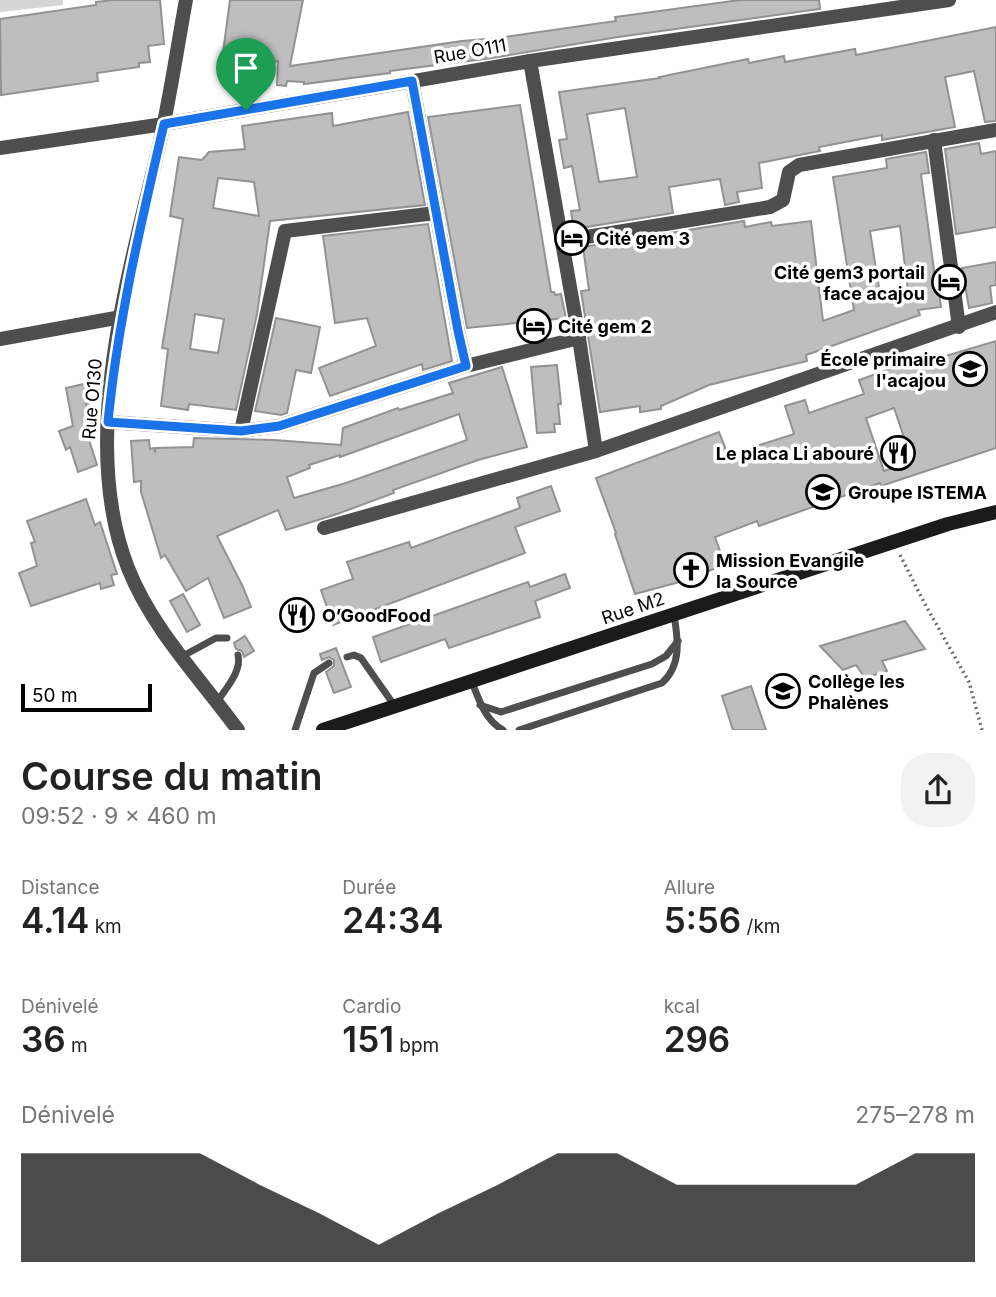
<!DOCTYPE html>
<html lang="fr">
<meta charset="utf-8">
<style>
body{margin:0;font-family:Inter,sans-serif;background:#f2f2f2;color:#222;height:100vh;display:flex;flex-direction:column;font-size:26px;white-space:nowrap}
*{box-sizing:border-box;margin:0}
p{font-size:23px;color:#767676}
.icon{flex:none;width:38px;height:38px;fill:none;stroke:currentColor;stroke-width:2;stroke-linecap:round;stroke-linejoin:round}
.map{position:relative;height:730px;overflow:hidden}
.sheet{display:flex;flex-direction:column;background:#fff;flex:1}
.sheet>*{flex:none}
.scale{position:absolute;left:21px;bottom:18px;width:131px;box-sizing:border-box;padding-left:7px;border:4px solid #000;border-top:0;font-size:19px;line-height:24px;white-space:nowrap;color:#000;-webkit-text-stroke:5px #fff;paint-order:stroke}
.pin{position:absolute;display:grid;place-items:center;width:60px;height:60px;color:#fff;margin:-72px -30px;border-radius:50% 50% 50% 0;rotate:-45deg;box-shadow:0 0 7px #0007}
.pin .icon{rotate:45deg}
.round{display:grid;place-items:center;flex:none;width:74px;height:74px;border-radius:28px;background:#f2f2f2}
.summary{display:flex;align-items:center;justify-content:space-between;height:119px;padding:0 21px}
h1{font-size:38px;font-weight:600;line-height:52px}
.figures{display:grid;grid-template-columns:repeat(3,1fr);gap:10px;height:119px;padding:7px 21px}
.figures div{display:grid;align-content:center}
.figures b{font-size:35px;font-weight:600}
.figures small{font-size:19px;font-weight:400}
.figures p{font-size:19px}
.chart{height:196px;padding:14px 21px}
.chart p{display:flex;justify-content:space-between}
.chart svg{width:100%;height:126px;margin-top:7px;fill:#000;opacity:.7}
.map>svg:first-child{display:block}
.green{fill:#d5d5d5}
.building{fill:#bebebe;stroke:#929292;stroke-width:2;fill-rule:evenodd}
.lines{fill:none;stroke-linecap:round;stroke-linejoin:round}
.path{stroke:#707070;stroke-width:3.5;stroke-dasharray:2 3.5;stroke-linecap:butt}
.service{stroke:#4e4e4e;stroke-width:7}
.minor{stroke:#4e4e4e;stroke-width:14}
.tertiary{stroke:#4e4e4e;stroke-width:14}
.secondary{stroke:#1b1b1b;stroke-width:14}
.route-casing{stroke:#fff;stroke-width:14}
.route{stroke:#1a73e8;stroke-width:9}
.labels{text-anchor:middle;dominant-baseline:central;stroke-width:7;stroke-linejoin:round;paint-order:stroke}
.street-label{font-size:18px;fill:#000;stroke:#fff}
.poi-label{font-size:18px;font-weight:bold;fill:#000;stroke:#fff;text-anchor:start}
</style>
<div class="map">
<svg width="996" height="730" viewBox="0 0 996 730">
<rect width="100%" height="100%" fill="#fff"/>
<polygon class="green" points="0,0 63,0 63,5 0,12"/>
<g class="building">
<polygon points="113,0 160,0 164,44 148,46 150,62 139,63 139,67 97,73 98,81 1,95 0,19 96,5 96,2"/>
<polygon points="230,0 303,0 290,66 462,41 498,38 616,21 615,17 740,0 819,0 820,9 618,37 492,58 390,71 390,73 304,84 304,82 287,81 286,86 277,85 278,61 237,69 227,67 222,60"/>
<path d="M996 27V121L985 122 974 71 945 77 955 127 882 140V135L819 147 820 151 759 163 762 188 737 192 739 202 725 205 720 179 669 187 673 213 580 228V224L573 225 571 211 580 210 572 166 564 168 559 140 567 139 559 92 660 78 659 77 748 59 749 63 784 56 785 62 855 49 856 55ZM625 108 637 177 599 182 587 114Z"/>
<polygon points="520,105 551,292 554,292 555,295 561,294 566,318 467,328 428,117"/>
<path d="M408 112 425 205 270 221 257 314 236 410 189 404 188 410 161 406 168 349 162 348 183 219 170 216 179 157 202 160 209 152 245 149 242 126 332 113 333 126ZM218 178 254 182 259 216 213 208ZM195 314 224 319 218 353 190 349Z"/>
<polygon points="979,143 981,154 996,151 996,227 956,234 945,149"/>
<path d="M926 152 929 173 921 174 936 285H938L941 307 918 310 920 315 806 355 807 361 709 385 661 406V409L640 412V406L600 412 581 291 589 290 583 247 744 221 745 227 771 222 772 226 811 221 823 321 854 310 833 177 887 168 886 159ZM900 226 908 291 881 300 870 231Z"/>
<polygon points="428,224 452,361 423,370 422,364 330,396 319,368 376,346 367,318 335,323 323,236"/>
<polygon points="996,262 996,285 990,286 992,303 969,308 962,268"/>
<polygon points="276,318 320,327 311,373 296,370 287,413 281,415 255,411"/>
<path d="M996 341V448L881 486 880 483 759 526 757 521 715 537 725 565 676 583 635 594 615 534 616 533 596 478 719 432 728 455 794 434 785 406 805 400 809 413 864 394 859 380 900 365 902 369ZM894 408 912 461 884 471 866 418Z"/>
<polygon points="557,365 561,404 558,404 560,424 554,424 555,432 537,433 531,367"/>
<path d="M502 367 527 447 478 460 393 490 394 493 337 514 286 530 278 510 217 536 243 587 251 607 224 618 208 578 186 591 165 555 161 558 141 492V481L134 482 131 441 149 440 150 449 154 448 155 451 156 448 193 447 194 438 274 440 341 445 343 428 398 408 399 410 453 393 449 383ZM459 414 467 440 346 483 294 498 287 477 310 468 309 465 340 455V457Z"/>
<polygon points="88,383 91,403 86,404 96,434 83,440 89,440 97,465 78,472 70,447 66,450 59,431 73,426 66,388"/>
<polygon points="551,486 560,511 515,527 525,553 333,625 321,590 353,579 347,562 409,542 411,548 520,508 517,498"/>
<polygon points="86,499 95,525 100,522 117,574 111,575 114,585 101,589 100,583 31,606 19,573 37,566 31,543 35,542 27,521"/>
<polygon points="565,574 570,588 535,601 540,617 449,648 445,639 381,662 373,637 528,582 530,587"/>
<polygon points="183,594 200,625 187,632 170,601"/>
<polygon points="905,621 925,649 882,661 887,671 865,678 856,665 843,670 820,646"/>
<polygon points="245,636 254,651 244,657 242,651 236,649 234,643"/>
<polygon points="336,648 351,687 334,693 326,672 334,666 334,660 329,657 322,660 320,654"/>
<polygon points="751,686 766,730 733,730 722,696"/>
</g>
<g class="lines">
<polyline class="path" points="900,555 926,606 969,682 982,730"/>
<g class="service">
<polyline points="181,657 216,638 227,638"/>
<polyline points="347,657 354,655 361,658 394,705"/>
<path d="M472 682C479 700 485 720 503 730"/>
<path d="M217 702C226 688 242 671 238 655"/>
<polyline points="480,705 501,712 652,664 666,656 678,641"/>
<polyline points="295,730 314,673 329,663"/>
<path d="M519 730 662 683C682 665 678 639 674 615"/>
</g>
<g class="minor">
<polyline points="530,61 579,338 596,451"/>
<polyline points="412,81 458,331 466,366"/>
<polyline points="934,140 959,327"/>
<polyline points="0,148 164,124 530,61 949,0"/>
<polyline points="562,241 770,207 783,200 789,172 799,165 996,130"/>
<polyline points="0,339 121,317"/>
<polyline points="108,422 241,431 279,426 466,366 579,338"/>
<polyline points="241,431 285,231 436,213"/>
<polyline points="324,528 596,451 996,312"/>
</g>
<path class="tertiary" d="M186 0C177 49 170 98 159 146 129 274 78 441 128 568 152 629 200 678 238 730"/>
<polyline class="secondary" points="323,730 893,542 948,524 996,512"/>
</g>
<g class="lines">
<g class="route-casing">
<path id="route" d="M412 81 458 331 466 366 279 426 241 431 108 422C118 319 141 224 164 124Z"/>
</g>
<use href="#route" class="route"/>
</g>
<defs>
<g id="hotel-ring" transform="scale(1.75)"><circle r="9.5" fill="#fff" stroke="#000" stroke-width="1.5"/><path d="M-6-4.5h1.5V1H6V5H4.5V3h-9V5H-6ZM-4 0a1.8 1.8 0 1 1 3.6 0ZM.5 0V-2.5h3Q6-2.5 6 0Z" fill="#000"/></g>
<g id="school-ring" transform="scale(1.75)"><circle r="9.5" fill="#fff" stroke="#000" stroke-width="1.5"/><path d="M0-5L7-2L0 1L-7-2ZM-4 1L0 2.5L4 1V4Q0 6-4 4Z" fill="#000"/></g>
<g id="restaurant-ring" transform="scale(1.75)"><circle r="9.5" fill="#fff" stroke="#000" stroke-width="1.5"/><path d="M-5-6h1v4h1v-4h1v4h1v-4h1v5L-1.5 .5V6h-2V.5L-5-1ZM5-6V6H3V1.5H1.5Q1.5-4 5-6Z" fill="#000"/></g>
<g id="university-ring" transform="scale(1.75)"><circle r="9.5" fill="#fff" stroke="#000" stroke-width="1.5"/><path d="M0-5L7-2L0 1L-7-2ZM-4 1L0 2.5L4 1V4Q0 6-4 4Z" fill="#000"/></g>
<g id="church-ring" transform="scale(1.75)"><circle r="9.5" fill="#fff" stroke="#000" stroke-width="1.5"/><path d="M-1.2-6h2.4v3.5h3.3v2.4h-3.3V6h-2.4V-.1h-3.3v-2.4h3.3Z" fill="#000"/></g>
</defs>
<g fill-rule="evenodd">
<use href="#hotel-ring" x="572" y="238"/>
<use href="#hotel-ring" x="949" y="282"/>
<use href="#hotel-ring" x="534" y="326"/>
<use href="#school-ring" x="970" y="369"/>
<use href="#restaurant-ring" x="898" y="453"/>
<use href="#university-ring" x="823" y="492"/>
<use href="#church-ring" x="691" y="570"/>
<use href="#restaurant-ring" x="297" y="615"/>
<use href="#school-ring" x="783" y="691"/>
</g>
<g class="labels">
<g class="street-label">
<text transform="translate(470 51) rotate(-10)">Rue O111</text>
<text transform="translate(92 399) rotate(-85)">Rue O130</text>
<text transform="translate(633 608) rotate(-19)">Rue M2</text>
</g>
<g class="poi-label">
<text x="596" y="238">Cité gem 3</text>
<text x="925" y="272" text-anchor="end">Cité gem3 portail<tspan x="925" dy="21">face acajou</tspan></text>
<text x="558" y="326">Cité gem 2</text>
<text x="946" y="359" text-anchor="end">École primaire<tspan x="946" dy="21">l'acajou</tspan></text>
<text x="874" y="453" text-anchor="end">Le placa Li abouré</text>
<text x="848" y="492">Groupe ISTEMA</text>
<text x="716" y="560">Mission Evangile<tspan x="716" dy="21">la Source</tspan></text>
<text x="322" y="615">O’GoodFood</text>
<text x="808" y="681">Collège les<tspan x="808" dy="21">Phalènes</tspan></text>
</g>
</g>
</svg>
<div class="scale">50 m</div>
<div class="pin" style="left:246px;top:110px;background:#1e9e55"><svg class="icon" aria-label="arrive" viewBox="0 0 24 24"><path d="M6 21V4h12l-3 4 3 4H6"/></svg></div>
</div>
<section class="sheet">
<div class="summary"><div><h1>Course du matin</h1><p>09:52 · 9 × 460 m</p></div><a class="round"><svg class="icon" aria-label="share" viewBox="0 0 24 24"><path d="M12 15V3M7 8l5-5 5 5M5 13v7h14v-7"/></svg></a></div>
<div class="figures">
<div><p>Distance</p><b>4.14<small> km</small></b></div>
<div><p>Durée</p><b>24:34</b></div>
<div><p>Allure</p><b>5:56<small> /km</small></b></div>
</div>
<div class="figures">
<div><p>Dénivelé</p><b>36<small> m</small></b></div>
<div><p>Cardio</p><b>151<small> bpm</small></b></div>
<div><p>kcal</p><b>296</b></div>
</div>
<div class="chart"><p><span>Dénivelé</span>275–278 m</p>
<svg viewBox="0 0 160 44" preserveAspectRatio="none"><path d="M0 44V6L10 6L20 6L30 6L40 17L50 27L60 38L70 27L80 17L90 6L100 6L110 17L120 17L130 17L140 17L150 6L160 6V44z"/></svg>
</div>
</section>
